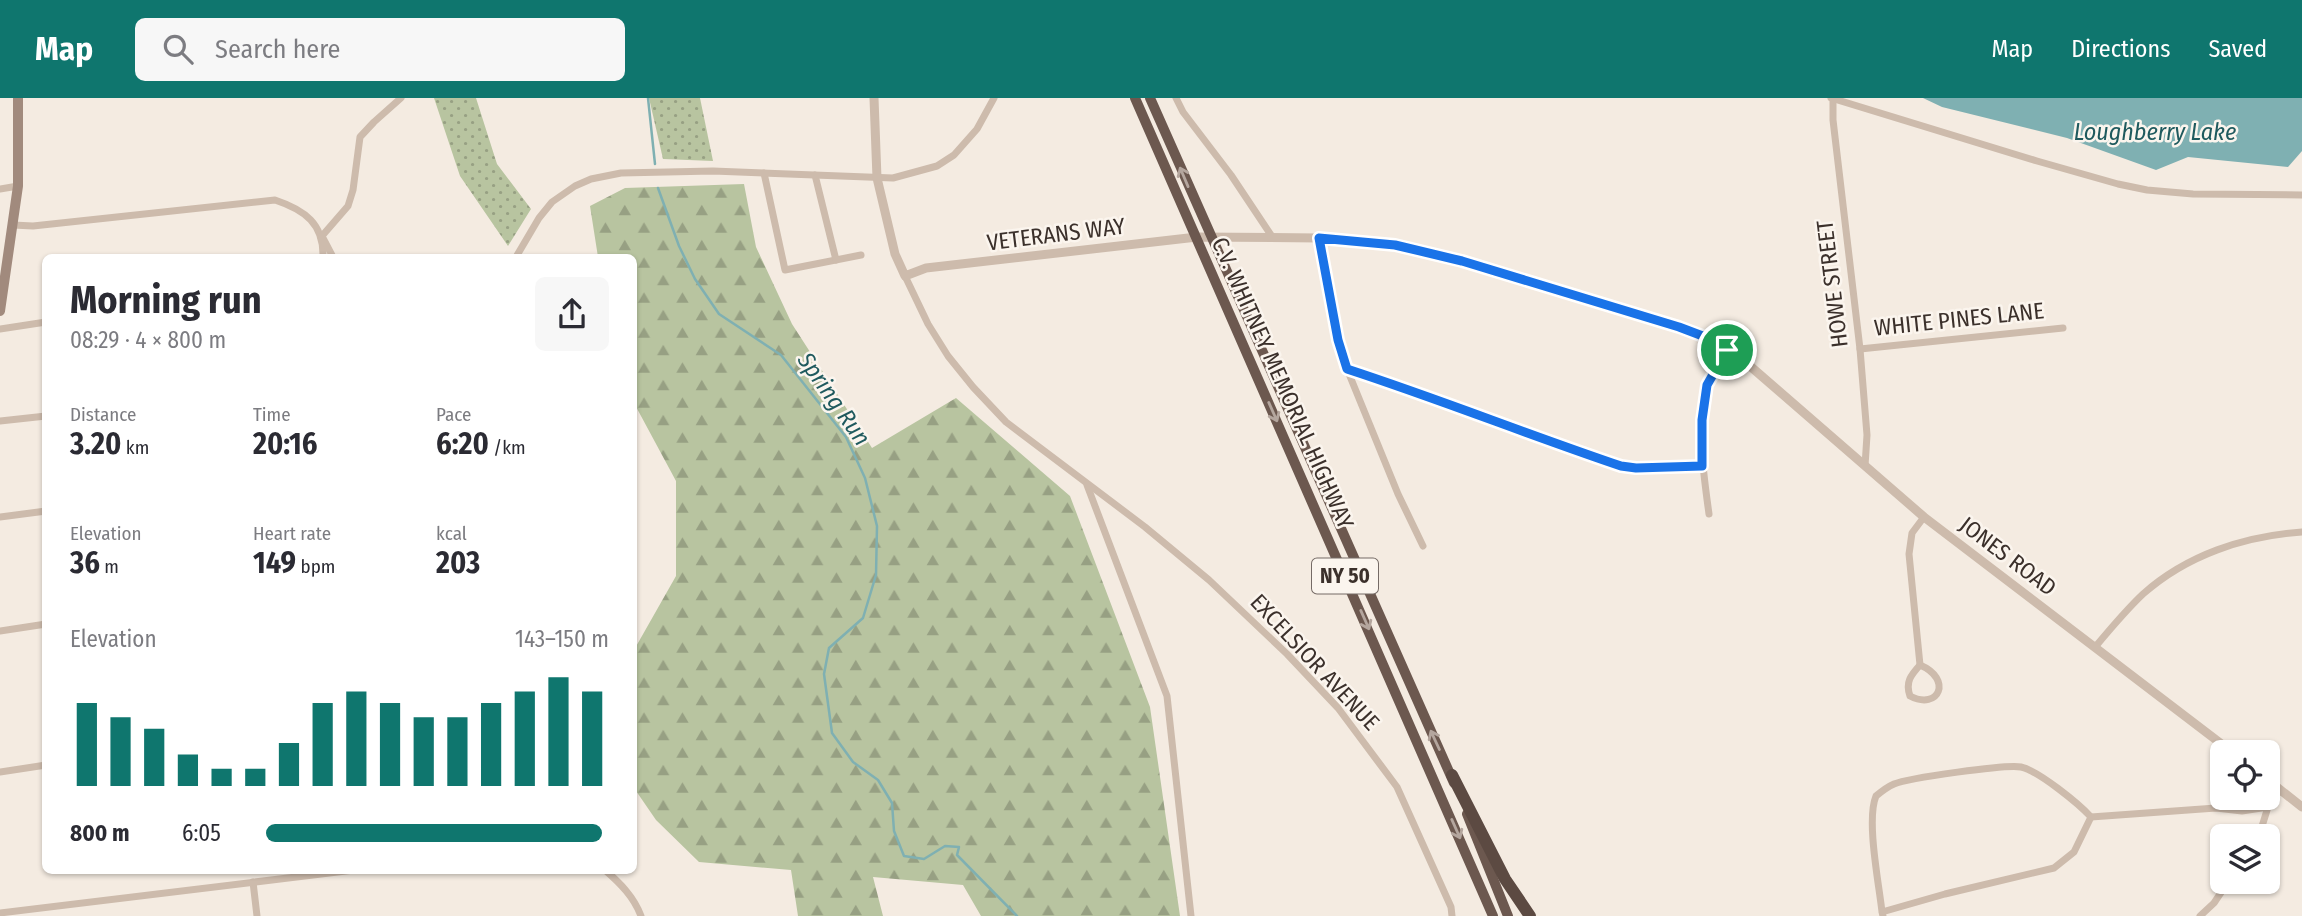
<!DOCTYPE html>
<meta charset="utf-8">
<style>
body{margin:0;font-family:"Fira Sans Condensed",sans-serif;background:#f7f7f7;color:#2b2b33;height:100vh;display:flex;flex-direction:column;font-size:26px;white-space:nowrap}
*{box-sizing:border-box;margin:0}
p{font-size:23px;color:#7c7c81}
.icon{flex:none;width:38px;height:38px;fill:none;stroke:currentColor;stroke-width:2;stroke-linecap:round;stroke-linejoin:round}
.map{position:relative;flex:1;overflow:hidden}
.details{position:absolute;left:42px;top:156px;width:595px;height:620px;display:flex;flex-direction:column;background:#fff;border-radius:10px;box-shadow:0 2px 5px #0004}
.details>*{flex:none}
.controls{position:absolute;left:2210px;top:642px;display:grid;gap:14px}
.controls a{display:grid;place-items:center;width:70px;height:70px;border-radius:10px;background:#fff;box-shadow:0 2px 5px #0004;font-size:35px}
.pin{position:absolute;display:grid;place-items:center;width:60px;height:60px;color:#fff;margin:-30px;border:4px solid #fff;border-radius:50%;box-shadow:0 2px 7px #0007}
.round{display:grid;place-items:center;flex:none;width:74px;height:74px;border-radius:10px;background:#f7f7f7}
.headline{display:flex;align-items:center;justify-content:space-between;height:119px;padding:0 28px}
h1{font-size:38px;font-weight:700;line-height:52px}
.figures{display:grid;grid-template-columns:repeat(3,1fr);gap:10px;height:119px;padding:7px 28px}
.figures div{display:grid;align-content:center}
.figures b{font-size:30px;font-weight:700}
.figures small{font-size:19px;font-weight:400}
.figures p{font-size:19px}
.chart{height:196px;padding:14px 28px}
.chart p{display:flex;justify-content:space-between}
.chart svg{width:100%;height:126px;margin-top:7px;stroke:#0f766e;stroke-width:6}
ul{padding:0 28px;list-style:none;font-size:23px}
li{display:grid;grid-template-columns:112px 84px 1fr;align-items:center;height:52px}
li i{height:18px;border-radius:9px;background:#0f766e}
header{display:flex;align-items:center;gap:42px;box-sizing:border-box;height:98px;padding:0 35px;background:#0f766e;color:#fff}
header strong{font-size:33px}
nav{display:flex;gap:38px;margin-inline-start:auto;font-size:24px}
.search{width:490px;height:63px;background:#f7f7f7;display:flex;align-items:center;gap:18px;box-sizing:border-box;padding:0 24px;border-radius:10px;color:#7c7c81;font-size:26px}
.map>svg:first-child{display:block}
.forest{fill:url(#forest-firs)}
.park{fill:url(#park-dots)}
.water{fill:#7fb0b2}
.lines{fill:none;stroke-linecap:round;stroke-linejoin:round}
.stream{stroke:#7fb0b2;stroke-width:2.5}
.minor{stroke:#cdbbac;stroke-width:7}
.tertiary{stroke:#cdbbac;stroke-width:9}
.secondary{stroke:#a18a7d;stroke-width:10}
.trunk{stroke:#6c584f;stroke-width:10}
.motorway{stroke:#5c4a42;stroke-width:12}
.oneway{stroke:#b4a69e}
.route-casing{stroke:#fff;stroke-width:14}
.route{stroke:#1a73e8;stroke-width:9}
.labels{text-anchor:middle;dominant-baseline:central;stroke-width:5;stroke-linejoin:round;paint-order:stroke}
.shield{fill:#fbf5ee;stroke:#756b66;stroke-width:2}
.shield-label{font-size:21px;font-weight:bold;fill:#3b302b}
.street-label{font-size:23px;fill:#3b302b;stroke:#fbf5ee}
.water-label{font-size:24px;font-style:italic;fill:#1f5a5e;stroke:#fbf5ee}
</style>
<header>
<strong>Map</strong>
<div class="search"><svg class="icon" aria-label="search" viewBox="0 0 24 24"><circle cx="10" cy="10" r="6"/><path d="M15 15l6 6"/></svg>Search here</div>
<nav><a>Map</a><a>Directions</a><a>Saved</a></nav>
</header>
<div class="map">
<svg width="2302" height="818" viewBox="0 0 2302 818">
<defs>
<pattern id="forest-firs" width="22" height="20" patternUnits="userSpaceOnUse" patternTransform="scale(1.75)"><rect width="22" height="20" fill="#b8c4a0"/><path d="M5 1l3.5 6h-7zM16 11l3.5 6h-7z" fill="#97a083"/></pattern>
<pattern id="park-dots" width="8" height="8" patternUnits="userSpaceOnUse" patternTransform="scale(1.75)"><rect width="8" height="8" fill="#b8c4a0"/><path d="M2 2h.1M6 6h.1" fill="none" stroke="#97a083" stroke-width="1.8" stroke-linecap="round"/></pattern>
</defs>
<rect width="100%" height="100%" fill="#f4ebe1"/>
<polygon class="forest" points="744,86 756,149 792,226 872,350 956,300 1070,398 1150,609 1180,818 981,818 963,787 873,779 883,818 798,818 791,772 699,764 656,722 634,690 634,552 676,478 676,383 634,305 634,159 598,159 590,108 625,90"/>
<g class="park">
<polygon points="434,0 476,0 497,66 531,111 508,148 460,78"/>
<polygon points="649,0 700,0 713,63 663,61"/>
</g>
<polygon class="water" points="1923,0 2302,0 2302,53 2288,69 2188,59 2156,72 2067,40 1942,9"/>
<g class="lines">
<g class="stream">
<polyline points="648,0 655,66"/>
<polyline points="658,90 679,148 695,181 719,216 781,257 846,339 865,380 877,428 876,477 863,520 829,550 824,576 832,635 853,664 878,682 892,705 894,733 904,758 924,761 945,748 959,749 957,757 1017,818"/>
</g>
<g class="minor">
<polyline points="1176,0 1183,14 1231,77 1273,140"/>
<polyline points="1831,0 2037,63 2118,86 2147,92 2193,96 2302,97"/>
<polyline points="1833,1 1833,22 1860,251 1867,337 1865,368"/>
<polyline points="764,75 785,172 861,157"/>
<polyline points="815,77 836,162"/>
<polyline points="0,91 18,88"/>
<path d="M13 127 33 128 275 102C305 112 324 126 323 159"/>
<polyline points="1319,140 1338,242 1347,271 1398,396 1423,448"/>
<polyline points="333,159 322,138 348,108 353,92 360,39 374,24 401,0"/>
<polyline points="516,159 539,120 552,104 575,88 591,81 621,75 713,73 893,80 937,68 954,57 977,31 994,0"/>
<polyline points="905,178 928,226 948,258 973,289 1006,324 1145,429 1209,482 1287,556 1338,610 1397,689 1451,809 1452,818"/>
<polyline points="0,231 46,224"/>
<polyline points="1860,251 2063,230"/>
<path d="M1347 271C1439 301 1529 337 1621 368L1636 370 1702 368"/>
<polyline points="0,323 46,318"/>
<polyline points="1087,387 1167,598 1191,818"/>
<path d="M1709 416C1704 379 1695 322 1708 286 1712 274 1720 263 1727 252"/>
<polyline points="0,419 46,413"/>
<polyline points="0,533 46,526"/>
<path d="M2096 548C2111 530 2126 512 2143 496 2187 457 2244 438 2302 434"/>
<polyline points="1920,567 1909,456 1912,435 1924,419"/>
<path d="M1920 567C1953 581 1939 613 1910 598 1905 584 1911 577 1920 567Z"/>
<polyline points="0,674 46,667"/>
<polyline points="2091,719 2216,710 2242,713 2268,709 2280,692"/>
<polyline points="2259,738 2268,709"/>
<path d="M605 772C620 785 634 799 641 818"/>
<polyline points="253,784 257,818"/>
<path d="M1882 814 1945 796 2054 770 2074 754 2091 719C2079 706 2039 673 2021 669 2007 666 1908 680 1894 686 1887 689 1882 693 1876 698 1866 722 1879 786 1882 814L1883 818"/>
<polyline points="0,815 354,772"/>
<polyline points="2200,818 2214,805 2228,784"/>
</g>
<g class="tertiary">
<polyline points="874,0 877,80 895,156 905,178 926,170 1197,139 1319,140 1372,144 1462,163 1679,229 1708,240 1750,268 1924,419 2232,654"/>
<polyline points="2268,682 2302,709"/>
</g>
<polyline class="secondary" points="0,213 18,88 18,0"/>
<g class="trunk">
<polyline points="1135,0 1493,818"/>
<polyline points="1150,0 1454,685"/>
<polyline points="1467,716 1508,818"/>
</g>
<polyline class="motorway" points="1452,677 1505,781 1530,818"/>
</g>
<defs><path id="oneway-shaft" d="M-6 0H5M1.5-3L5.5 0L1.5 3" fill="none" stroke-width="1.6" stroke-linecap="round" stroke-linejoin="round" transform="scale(1.75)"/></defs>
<g class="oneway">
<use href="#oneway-shaft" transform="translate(1184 79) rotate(-113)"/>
<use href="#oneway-shaft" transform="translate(1273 314) rotate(66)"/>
<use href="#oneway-shaft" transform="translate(1365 522) rotate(66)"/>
<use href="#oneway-shaft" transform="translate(1435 642) rotate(-115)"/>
<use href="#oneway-shaft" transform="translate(1456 731) rotate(66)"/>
</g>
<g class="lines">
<g class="route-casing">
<path id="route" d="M1319 140 1395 147 1462 163 1679 229 1708 240 1727 252 1707 287 1702 322V368L1636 370 1621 368C1529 337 1439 301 1347 271L1338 242Z"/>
</g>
<use href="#route" class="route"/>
</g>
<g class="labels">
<rect class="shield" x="1312" y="460.5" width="66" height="35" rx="5"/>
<g class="shield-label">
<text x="1345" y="478">NY 50</text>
</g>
<g class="street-label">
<text transform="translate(1056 136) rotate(-7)">VETERANS WAY</text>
<text transform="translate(1832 186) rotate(-97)">HOWE STREET</text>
<text transform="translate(1959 221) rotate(-6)">WHITE PINES LANE</text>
<text transform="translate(1283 285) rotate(66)">C.V. WHITNEY MEMORIAL HIGHWAY</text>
<text transform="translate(2008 458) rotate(37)">JONES ROAD</text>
<text transform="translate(1315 564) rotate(47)">EXCELSIOR AVENUE</text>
</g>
<g class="water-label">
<text x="2155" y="34">Loughberry Lake</text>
<text transform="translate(834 301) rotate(55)">Spring Run</text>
</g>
</g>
</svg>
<div class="controls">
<a><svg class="icon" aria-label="locate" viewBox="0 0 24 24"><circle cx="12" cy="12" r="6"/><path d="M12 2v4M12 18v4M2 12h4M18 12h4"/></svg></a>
<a><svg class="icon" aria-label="layers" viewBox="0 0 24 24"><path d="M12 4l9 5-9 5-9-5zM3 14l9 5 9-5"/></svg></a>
</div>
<div class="pin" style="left:1727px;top:252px;background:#1e9e55"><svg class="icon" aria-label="arrive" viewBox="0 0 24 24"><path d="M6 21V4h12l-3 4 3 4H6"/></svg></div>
<section class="details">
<div class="headline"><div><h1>Morning run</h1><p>08:29 · 4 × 800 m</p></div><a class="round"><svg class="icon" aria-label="share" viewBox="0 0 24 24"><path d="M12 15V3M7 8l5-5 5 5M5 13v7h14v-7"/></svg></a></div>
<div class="figures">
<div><p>Distance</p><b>3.20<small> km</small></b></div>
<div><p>Time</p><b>20:16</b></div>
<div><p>Pace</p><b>6:20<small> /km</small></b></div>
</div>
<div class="figures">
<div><p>Elevation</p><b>36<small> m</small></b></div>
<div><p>Heart rate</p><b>149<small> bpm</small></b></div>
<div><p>kcal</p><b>203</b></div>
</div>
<div class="chart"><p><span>Elevation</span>143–150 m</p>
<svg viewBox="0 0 160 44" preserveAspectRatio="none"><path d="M5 44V15M15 44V20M25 44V24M35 44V33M45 44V38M55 44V38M65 44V29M75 44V15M85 44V11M95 44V15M105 44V20M115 44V20M125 44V15M135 44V11M145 44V6M155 44V11"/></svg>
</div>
<ul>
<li><b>800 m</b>6:05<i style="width:98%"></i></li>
</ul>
</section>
</div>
